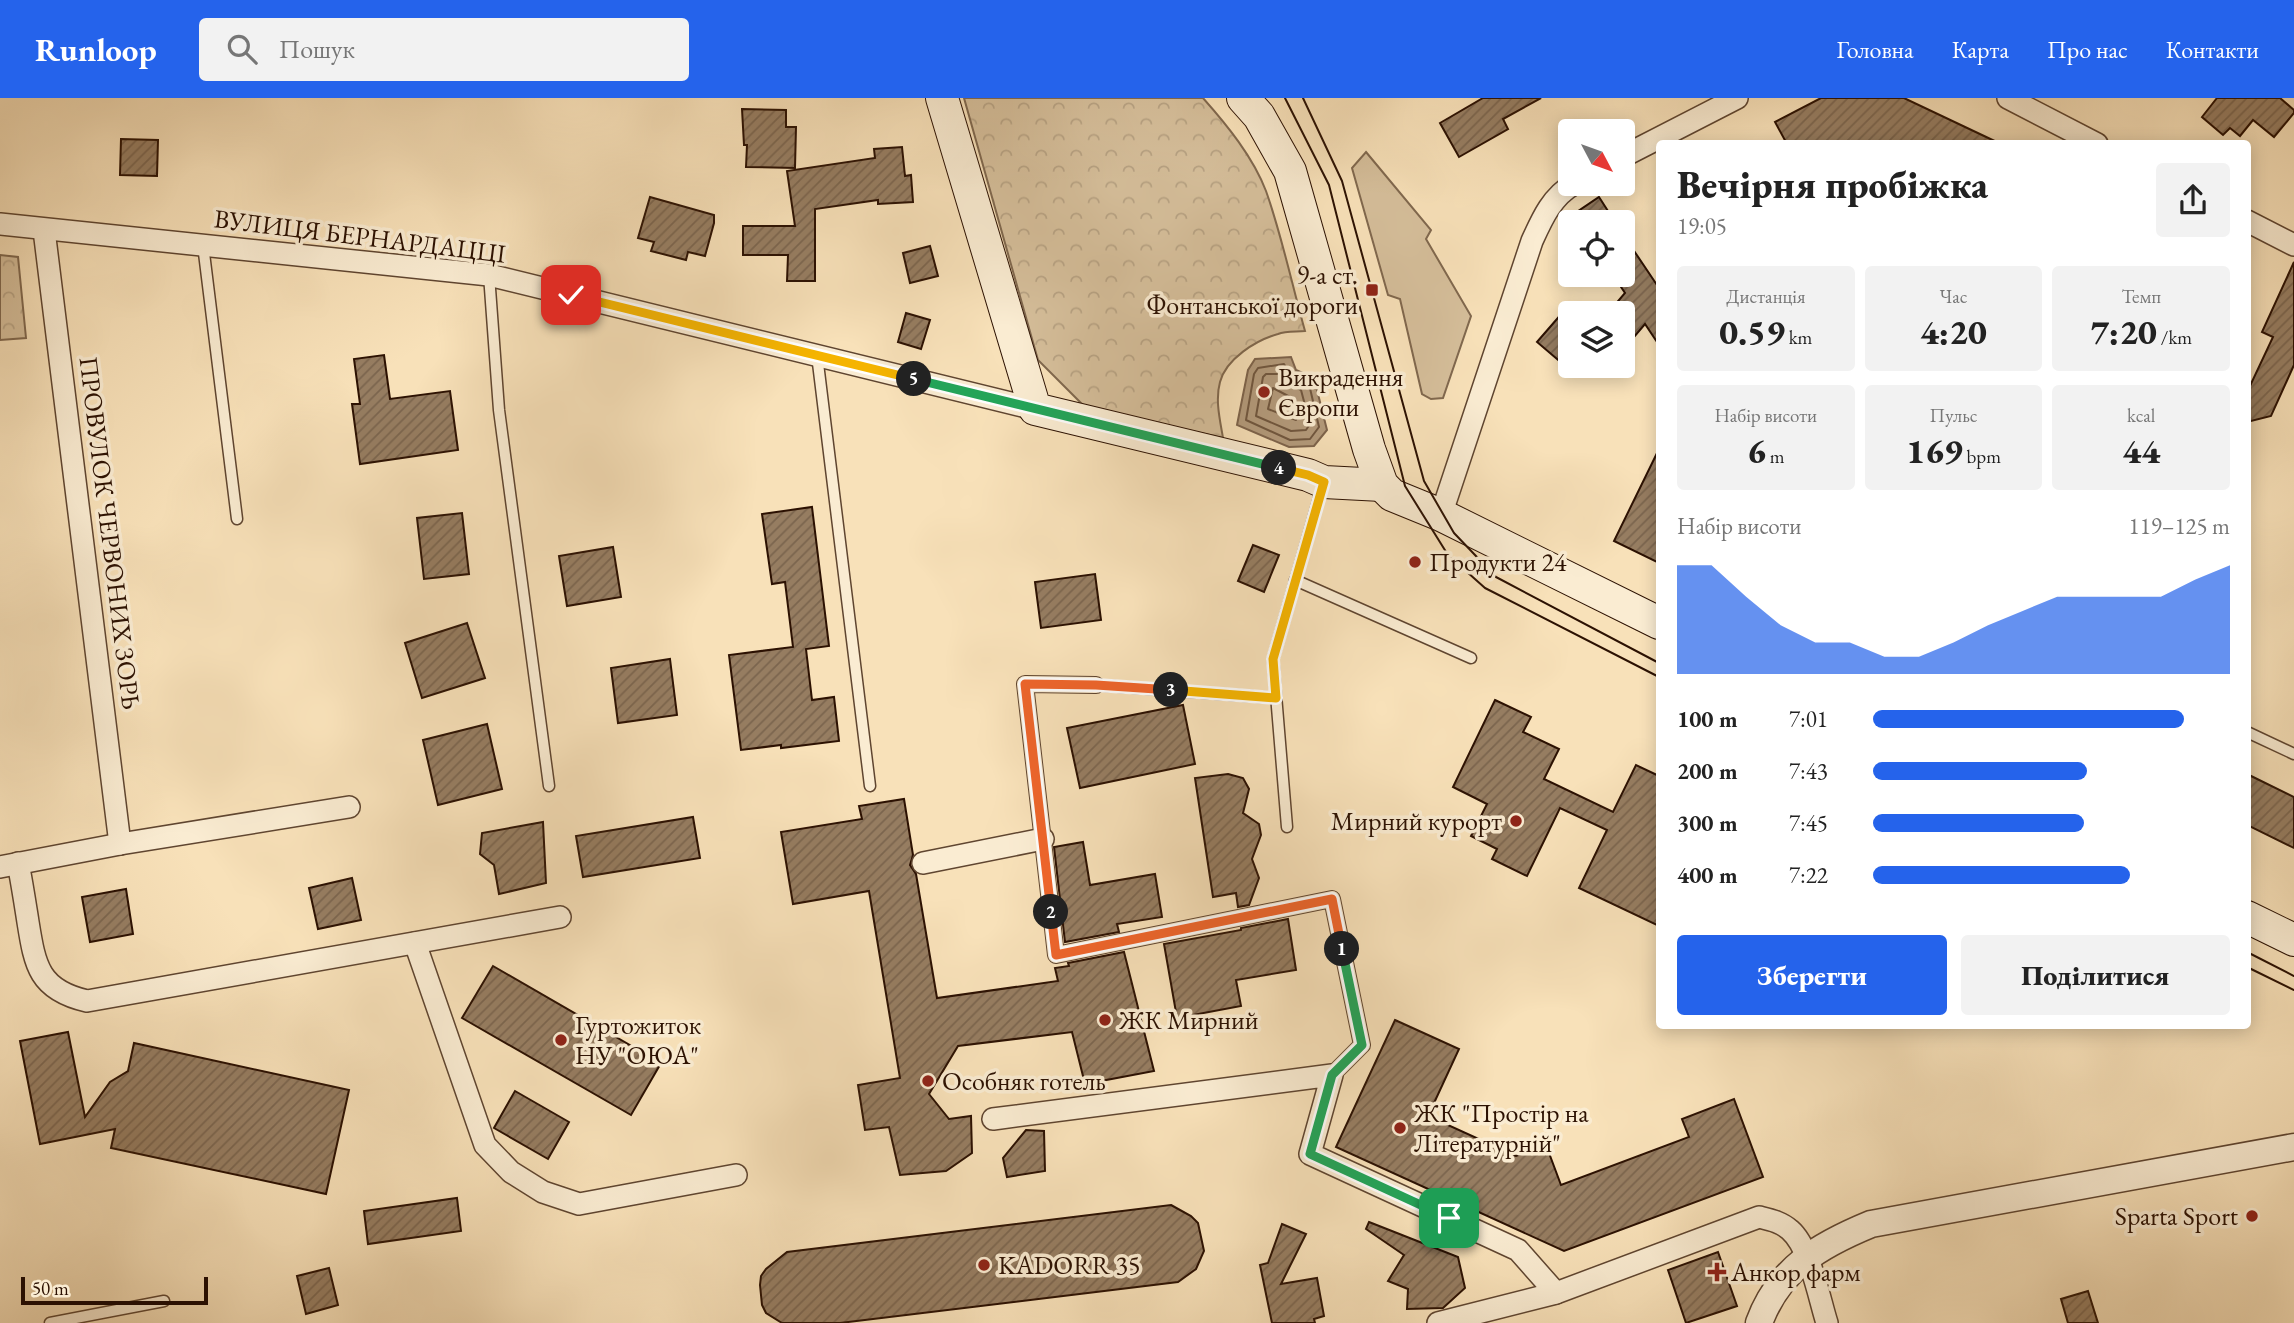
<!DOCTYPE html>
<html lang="uk">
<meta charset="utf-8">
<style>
body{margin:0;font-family:"EB Garamond",serif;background:#f2f2f2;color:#222;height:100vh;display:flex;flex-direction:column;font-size:26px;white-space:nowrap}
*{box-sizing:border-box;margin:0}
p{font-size:23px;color:#767676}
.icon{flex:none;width:38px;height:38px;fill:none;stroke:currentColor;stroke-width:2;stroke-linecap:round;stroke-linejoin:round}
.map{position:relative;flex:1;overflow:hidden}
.drawer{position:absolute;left:1656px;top:42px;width:595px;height:889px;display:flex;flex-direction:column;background:#fff;border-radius:7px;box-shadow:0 4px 18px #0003}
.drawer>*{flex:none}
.needle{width:46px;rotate:131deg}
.tools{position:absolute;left:1558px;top:21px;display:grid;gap:14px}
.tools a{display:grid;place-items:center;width:77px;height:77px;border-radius:7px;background:#fff;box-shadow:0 4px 18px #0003;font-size:35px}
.scale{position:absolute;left:21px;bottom:18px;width:187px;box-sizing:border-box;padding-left:7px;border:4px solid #2c1102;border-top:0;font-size:19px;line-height:24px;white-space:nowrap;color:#2c1102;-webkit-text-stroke:5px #faecd2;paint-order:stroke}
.pin{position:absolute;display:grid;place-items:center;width:60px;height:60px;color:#fff;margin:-30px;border-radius:14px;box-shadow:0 4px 10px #0006}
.km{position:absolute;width:35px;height:35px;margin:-18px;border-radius:50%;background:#222;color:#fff;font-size:19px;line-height:35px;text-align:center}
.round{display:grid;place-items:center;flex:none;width:74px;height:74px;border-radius:7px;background:#f2f2f2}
.summary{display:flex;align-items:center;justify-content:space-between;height:119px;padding:0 21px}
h1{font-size:38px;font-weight:800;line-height:52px}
.metrics{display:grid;grid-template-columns:repeat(3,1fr);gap:10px;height:119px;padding:7px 21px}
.metrics div{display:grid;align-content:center;border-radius:7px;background:#f2f2f2;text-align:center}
.metrics b{font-size:35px;font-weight:800}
.metrics small{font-size:19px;font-weight:400}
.metrics p{font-size:19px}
.chart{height:196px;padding:14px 21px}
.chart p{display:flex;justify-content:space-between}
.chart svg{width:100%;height:126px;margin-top:7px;fill:#2563eb;opacity:.7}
.button{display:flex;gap:14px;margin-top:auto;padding:14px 21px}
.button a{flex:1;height:80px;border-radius:7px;background:#2563eb;color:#fff;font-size:28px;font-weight:800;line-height:80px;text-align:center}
.button a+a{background:#f2f2f2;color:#222}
ul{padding:0 21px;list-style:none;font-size:23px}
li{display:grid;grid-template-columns:112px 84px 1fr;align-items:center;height:52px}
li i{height:18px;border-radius:9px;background:#2563eb}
header{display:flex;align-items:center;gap:42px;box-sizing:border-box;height:98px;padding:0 35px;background:#2563eb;color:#fff}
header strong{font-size:33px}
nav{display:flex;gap:38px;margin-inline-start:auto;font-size:24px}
.search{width:490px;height:63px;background:#f2f2f2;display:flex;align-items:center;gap:18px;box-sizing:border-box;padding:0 24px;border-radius:7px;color:#767676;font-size:26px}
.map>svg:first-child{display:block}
.grass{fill:#d5be9a;stroke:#80684e;stroke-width:2}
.forest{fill:url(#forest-crowns);stroke:#80684e;stroke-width:2}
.water{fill:#b39a7b;stroke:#7d634b;stroke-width:2}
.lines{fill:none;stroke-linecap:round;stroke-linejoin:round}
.shore{stroke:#70563e;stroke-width:2}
.building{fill:url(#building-hatch);stroke:#2c1102;stroke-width:2}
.service-casing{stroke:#5f4530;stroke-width:13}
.pedestrian-casing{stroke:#5f4530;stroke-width:18}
.minor-casing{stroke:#5f4530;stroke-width:24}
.tertiary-casing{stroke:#5f4530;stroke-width:29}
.secondary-casing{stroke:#2c1102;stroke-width:34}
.service{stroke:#faecd2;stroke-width:10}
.pedestrian{stroke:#faecd2;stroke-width:16}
.minor{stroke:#faecd2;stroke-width:21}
.tertiary{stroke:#faecd2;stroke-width:26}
.secondary{stroke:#faecd2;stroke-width:32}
.tram{stroke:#2c1102;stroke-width:2}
.split-1-casing{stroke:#fff;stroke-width:14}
.split-2-casing{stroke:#fff;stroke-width:14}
.split-3-casing{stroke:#fff;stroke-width:14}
.split-4-casing{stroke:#fff;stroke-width:14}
.split-5-casing{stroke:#fff;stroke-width:14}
.split-6-casing{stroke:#fff;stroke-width:14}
.split-1{stroke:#22a559;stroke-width:9}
.split-2{stroke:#f0652b;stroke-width:9}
.split-3{stroke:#f0652b;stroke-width:9}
.split-4{stroke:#f5b400;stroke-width:9}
.split-5{stroke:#22a559;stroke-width:9}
.split-6{stroke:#f5b400;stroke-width:9}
.poi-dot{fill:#8f2418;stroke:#faecd2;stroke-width:2.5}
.labels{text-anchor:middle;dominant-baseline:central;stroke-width:7;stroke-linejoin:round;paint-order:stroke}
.street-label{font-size:26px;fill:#2c1102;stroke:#faecd2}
.poi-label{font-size:26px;fill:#2c1102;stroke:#faecd2;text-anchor:start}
</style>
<header>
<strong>Runloop</strong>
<div class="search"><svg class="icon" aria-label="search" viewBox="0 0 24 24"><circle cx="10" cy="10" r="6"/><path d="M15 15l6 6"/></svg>Пошук</div>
<nav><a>Головна</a><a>Карта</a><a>Про нас</a><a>Контакти</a></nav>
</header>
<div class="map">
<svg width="2294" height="1225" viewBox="0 0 2294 1225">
<defs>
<pattern id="forest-crowns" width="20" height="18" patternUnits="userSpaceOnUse" patternTransform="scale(1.75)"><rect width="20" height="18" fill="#d5be9a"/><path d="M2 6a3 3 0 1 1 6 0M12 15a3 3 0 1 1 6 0" fill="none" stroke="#b7a283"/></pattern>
<pattern id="building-hatch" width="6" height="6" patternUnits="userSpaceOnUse" patternTransform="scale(1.75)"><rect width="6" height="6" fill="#967d61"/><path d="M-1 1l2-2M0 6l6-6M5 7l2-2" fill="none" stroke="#7b654e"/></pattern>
</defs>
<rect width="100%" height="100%" fill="#f8e1b9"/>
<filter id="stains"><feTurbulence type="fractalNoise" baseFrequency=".00286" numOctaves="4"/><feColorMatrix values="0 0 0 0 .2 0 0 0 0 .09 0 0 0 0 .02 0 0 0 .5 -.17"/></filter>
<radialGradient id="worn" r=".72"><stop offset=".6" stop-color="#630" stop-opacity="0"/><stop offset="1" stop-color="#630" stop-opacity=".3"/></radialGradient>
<polygon class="grass" points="1366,54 1431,132 1426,141 1471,218 1443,300 1431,301 1422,296 1400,201 1388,197 1352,70"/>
<g class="forest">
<path d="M964 0H1203C1227 27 1253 59 1266 93 1282 138 1292 187 1305 233 1297 234 1286 233 1278 236 1256 242 1226 261 1220 284 1215 302 1220 322 1223 340L1085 309 1038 262Z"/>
<polygon points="0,157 18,159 26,240 0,242"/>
</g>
<polygon class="water" points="1291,259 1296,272 1314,280 1327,332 1314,348 1289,349 1237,327 1248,272 1255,261"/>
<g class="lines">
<g class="shore">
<polygon points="1284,266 1291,278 1309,286 1319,329 1310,341 1290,342 1246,322 1254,276 1258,270"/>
<polygon points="1266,276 1279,276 1287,285 1301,292 1310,326 1306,332 1291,333 1256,318 1263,279"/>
<polygon points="1273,290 1292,300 1297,318 1296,322 1268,311"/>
</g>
</g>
<g class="building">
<polygon points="1483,0 1541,0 1503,21 1508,31 1459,59 1440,25"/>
<polygon points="1821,0 1904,0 2001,46 1787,46 1775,24"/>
<polygon points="2217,0 2280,0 2294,12 2294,15 2274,39 2253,22 2240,38 2230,30 2223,37 2202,19"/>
<polygon points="742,11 786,12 786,29 796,29 795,70 746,69 747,47 744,47"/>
<polygon points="121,41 158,42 157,78 120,77"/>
<polygon points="902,49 905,78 911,77 913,104 878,106 878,102 815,111 815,183 787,183 788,157 743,157 743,128 795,128 787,73 875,60 874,51"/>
<polygon points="650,99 714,117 714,125 705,158 688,154 686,162 651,153 654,144 638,140"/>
<polygon points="1599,99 1615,124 1562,124"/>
<polygon points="1622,135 1659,190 1659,247 1645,226 1622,253 1622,215 1608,215 1625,195 1613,177 1622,177"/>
<polygon points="930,148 938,178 910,185 903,155"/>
<polygon points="2294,164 2294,267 2271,318 2247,324 2247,289 2250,288 2273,239 2262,234"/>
<polygon points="1570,206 1570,272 1537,244"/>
<polygon points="906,215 930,222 921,251 898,244"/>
<polygon points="384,257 390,301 450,293 458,352 360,366 352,306 360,306 354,261"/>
<polygon points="1659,351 1659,465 1614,443"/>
<polygon points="812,409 829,548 806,551 812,602 834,599 839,643 781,650 781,647 741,652 729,557 793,549 785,484 772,486 762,416"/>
<polygon points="462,415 469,476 424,481 417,420"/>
<polygon points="1253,447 1279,457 1264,494 1238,483"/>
<polygon points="613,449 621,499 567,508 559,458"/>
<polygon points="1095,476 1101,522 1041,530 1035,484"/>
<polygon points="467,525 485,580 422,600 405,545"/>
<polygon points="670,561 677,617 618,625 611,570"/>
<polygon points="1495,602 1531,619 1523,634 1559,651 1544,681 1613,714 1636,667 1659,678 1659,828 1579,790 1607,732 1560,710 1527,778 1492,761 1497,751 1471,738 1487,706 1453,689"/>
<polygon points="1183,607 1195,666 1080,690 1067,630"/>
<polygon points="487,626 502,691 438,707 423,642"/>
<polygon points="1228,676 1243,680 1249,691 1243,715 1259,726 1261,737 1252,761 1259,780 1249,807 1238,809 1236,795 1213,799 1195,680"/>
<polygon points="2247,676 2294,699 2294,750 2247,727"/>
<polygon points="904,701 913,757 910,767 916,776 937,900 1058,883 1055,870 1069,868 1068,865 1124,854 1154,973 1085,986 1072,934 958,948 929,996 949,1021 971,1018 972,1055 946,1073 900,1077 889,1029 865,1032 858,987 900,980 869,793 793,806 781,734 862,721 859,708"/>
<polygon points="693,719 700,760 583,779 576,738"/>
<polygon points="543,724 546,785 499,796 494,767 480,756 482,735"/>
<polygon points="1083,744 1090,787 1155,776 1162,819 1117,826 1119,834 1065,844 1054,749"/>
<polygon points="352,780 361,822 318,831 309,790"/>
<polygon points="126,791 133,836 90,844 82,799"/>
<polygon points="1288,821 1296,872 1236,882 1241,908 1177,920 1164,846 1241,832 1241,830"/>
<polygon points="493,868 661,965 631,1017 462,920"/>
<polygon points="1395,922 1459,951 1428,1018 1516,1058 1546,1047 1561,1087 1689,1039 1682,1021 1734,1001 1763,1079 1564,1153 1336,1049"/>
<polygon points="68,934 85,1019 110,984 128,973 134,945 349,992 326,1096 111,1050 115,1031 40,1046 20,943"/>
<polygon points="515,993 569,1024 548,1061 494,1030"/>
<polygon points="1026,1032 1044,1033 1045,1073 1007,1079 1003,1060"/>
<polygon points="457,1100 461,1133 368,1146 364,1113"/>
<polygon points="1171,1107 1191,1118 1198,1125 1204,1153 1196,1171 1178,1184 840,1225 782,1225 766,1215 762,1207 760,1187 761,1178 766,1171 787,1154"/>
<polygon points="1369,1124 1458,1159 1465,1190 1443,1210 1407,1211 1408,1191 1388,1183 1404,1157 1366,1131"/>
<polygon points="1282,1126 1306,1136 1281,1186 1317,1180 1324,1218 1314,1221 1315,1225 1272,1225 1260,1167 1268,1165"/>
<polygon points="1718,1154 1737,1208 1686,1225 1668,1172"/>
<polygon points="329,1170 338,1207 306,1216 297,1178"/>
<polygon points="2088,1193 2098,1225 2068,1225 2061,1201"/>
</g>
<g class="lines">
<g class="service-casing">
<g id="service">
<polyline points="203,147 237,421"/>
<polyline points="489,177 499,312 549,688"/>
<polyline points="817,257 870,688"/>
<polyline points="1295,482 1471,560"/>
<polyline points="1096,587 1276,600"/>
<polyline points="2247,634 2294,656"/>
<polyline points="1287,729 1273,561 1323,386"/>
<polyline points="50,1225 164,1203"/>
</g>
</g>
<g class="pedestrian-casing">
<polyline id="pedestrian" points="1096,587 1025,586 1056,857 1332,801 1362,947 1332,977"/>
</g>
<g class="minor-casing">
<g id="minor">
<polyline points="2008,0 2097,46"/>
<polyline points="1622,59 1737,0"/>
<polyline points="2247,123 2294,147"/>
<polyline points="0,126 489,177 1035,311"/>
<polyline points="44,132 120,746"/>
<path d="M1441 417 1532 143C1542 121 1552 98 1574 86"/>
<path d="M18 765C22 785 25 805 28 824 35 868 39 892 87 903L560 819"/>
<polyline points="923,765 1043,741"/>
<polyline points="0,769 120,746 349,709"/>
<polyline points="415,845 485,1047 511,1074 543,1094 579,1106 736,1077"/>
<polyline points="993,1021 1332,977 1310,1056 1518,1152 1556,1195"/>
<path d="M1438 1225 1556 1195 1759 1119C1771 1122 1781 1124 1790 1132 1810 1149 1819 1200 1827 1225"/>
</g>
</g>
<g class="tertiary-casing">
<path id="tertiary" d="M1759 1225C1779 1170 1820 1147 1871 1126L2294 1049"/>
</g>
<g class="secondary-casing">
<g id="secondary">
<polyline points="942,0 1035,311 1308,377 1324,384 1382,387"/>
<polyline points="1243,0 1259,18 1290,73 1369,351 1382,387 1392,397 1441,417 1659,525"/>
<polyline points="2247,819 2294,842"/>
</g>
</g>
<use href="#service" class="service"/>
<use href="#pedestrian" class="pedestrian"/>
<use href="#minor" class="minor"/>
<use href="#tertiary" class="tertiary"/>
<use href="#secondary" class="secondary"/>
<g class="tram">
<polyline points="1285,0 1329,87 1405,388 1448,457 1485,490 1659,579"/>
<polyline points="1303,0 1342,83 1424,383 1454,435 1496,479 1659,565"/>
<polyline points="2247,854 2294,878"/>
<polyline points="2247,869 2294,892"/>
</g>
</g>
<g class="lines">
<g class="split-1-casing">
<polyline id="split-1" points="1342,851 1362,947 1332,977 1310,1056 1449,1120"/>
</g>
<g class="split-2-casing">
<polyline id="split-2" points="1051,814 1056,857 1332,801 1342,851"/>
</g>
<g class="split-3-casing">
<polyline id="split-3" points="1051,814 1025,586 1096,587 1171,592"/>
</g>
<g class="split-4-casing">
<polyline id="split-4" points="1171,592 1276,600 1273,561 1324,384 1308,377 1279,370"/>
</g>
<g class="split-5-casing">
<polyline id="split-5" points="914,281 1279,370"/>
</g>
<g class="split-6-casing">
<polyline id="split-6" points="571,197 914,281"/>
</g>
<use href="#split-1" class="split-1"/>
<use href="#split-2" class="split-2"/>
<use href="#split-3" class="split-3"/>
<use href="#split-4" class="split-4"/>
<use href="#split-5" class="split-5"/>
<use href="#split-6" class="split-6"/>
</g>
<g class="poi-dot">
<rect x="1365" y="185" width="14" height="14" rx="3.5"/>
<circle cx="1264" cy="294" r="7"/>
<circle cx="1415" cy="464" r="7"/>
<circle cx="1516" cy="723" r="7"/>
<circle cx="1105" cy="922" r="7"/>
<circle cx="561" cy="942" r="7"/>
<circle cx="928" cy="983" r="7"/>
<circle cx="1400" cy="1030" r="7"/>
<circle cx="2252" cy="1118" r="7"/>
<circle cx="984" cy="1167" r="7"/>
<path d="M1713.5 1163.5h7v7h7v7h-7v7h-7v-7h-7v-7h7z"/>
</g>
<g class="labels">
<g class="street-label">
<text transform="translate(360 138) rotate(7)">ВУЛИЦЯ БЕРНАРДАЦЦІ</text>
<text transform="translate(110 435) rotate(83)">ПРОВУЛОК ЧЕРВОНИХ ЗОРЬ</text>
</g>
<g class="poi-label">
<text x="1358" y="177" text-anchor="end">9-а ст.<tspan x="1358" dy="30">Фонтанської дороги</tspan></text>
<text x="1278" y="279">Викрадення<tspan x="1278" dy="30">Європи</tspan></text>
<text x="1429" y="464">Продукти 24</text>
<text x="1502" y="723" text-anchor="end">Мирний курорт</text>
<text x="1119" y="922">ЖК Мирний</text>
<text x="575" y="927">Гуртожиток<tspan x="575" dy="30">НУ "ОЮА"</tspan></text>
<text x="942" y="983">Особняк готель</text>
<text x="1414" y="1015">ЖК "Простір на<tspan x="1414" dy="30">Літературній"</tspan></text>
<text x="2238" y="1118" text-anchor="end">Sparta Sport</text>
<text x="998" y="1167">KADORR 35</text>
<text x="1731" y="1174">Анкор фарм</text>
</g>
</g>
<rect width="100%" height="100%" filter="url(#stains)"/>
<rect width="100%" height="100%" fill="url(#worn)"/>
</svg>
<div class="tools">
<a><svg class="needle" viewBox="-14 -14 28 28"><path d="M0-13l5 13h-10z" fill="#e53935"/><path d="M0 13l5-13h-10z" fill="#767676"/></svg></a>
<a><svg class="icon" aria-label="locate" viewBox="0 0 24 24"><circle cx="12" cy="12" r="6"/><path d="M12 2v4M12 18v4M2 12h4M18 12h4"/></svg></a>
<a><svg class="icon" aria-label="layers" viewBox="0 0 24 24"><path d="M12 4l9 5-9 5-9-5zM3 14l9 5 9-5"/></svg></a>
</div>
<div class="scale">50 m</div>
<div class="pin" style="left:1449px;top:1120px;background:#1e9e55"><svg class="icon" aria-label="arrive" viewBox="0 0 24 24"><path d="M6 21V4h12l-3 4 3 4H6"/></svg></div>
<div class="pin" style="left:571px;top:197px;background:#d93025"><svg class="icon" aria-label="check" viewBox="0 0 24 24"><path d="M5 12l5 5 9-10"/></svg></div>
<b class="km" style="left:1342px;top:851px">1</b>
<b class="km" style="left:1051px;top:814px">2</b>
<b class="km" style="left:1171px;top:592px">3</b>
<b class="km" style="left:1279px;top:370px">4</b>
<b class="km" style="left:914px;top:281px">5</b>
<section class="drawer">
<div class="summary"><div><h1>Вечірня пробіжка</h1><p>19:05</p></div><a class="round"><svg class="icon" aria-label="share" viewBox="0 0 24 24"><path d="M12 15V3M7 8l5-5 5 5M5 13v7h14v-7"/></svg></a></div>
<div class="metrics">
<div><p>Дистанція</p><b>0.59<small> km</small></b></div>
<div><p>Час</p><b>4:20</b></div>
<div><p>Темп</p><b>7:20<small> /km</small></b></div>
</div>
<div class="metrics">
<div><p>Набір висоти</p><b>6<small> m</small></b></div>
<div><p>Пульс</p><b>169<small> bpm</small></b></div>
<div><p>kcal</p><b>44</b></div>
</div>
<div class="chart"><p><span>Набір висоти</span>119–125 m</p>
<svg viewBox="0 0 160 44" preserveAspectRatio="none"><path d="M0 44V6L10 6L20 17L30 27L40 33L50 33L60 38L70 38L80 33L90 27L100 22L110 17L120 17L130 17L140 17L150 11L160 6V44z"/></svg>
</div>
<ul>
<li><b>100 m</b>7:01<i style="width:87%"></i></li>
<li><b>200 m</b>7:43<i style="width:60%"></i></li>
<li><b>300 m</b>7:45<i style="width:59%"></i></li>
<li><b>400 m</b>7:22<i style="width:72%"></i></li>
</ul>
<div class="button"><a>Зберегти</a><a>Поділитися</a></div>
</section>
</div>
